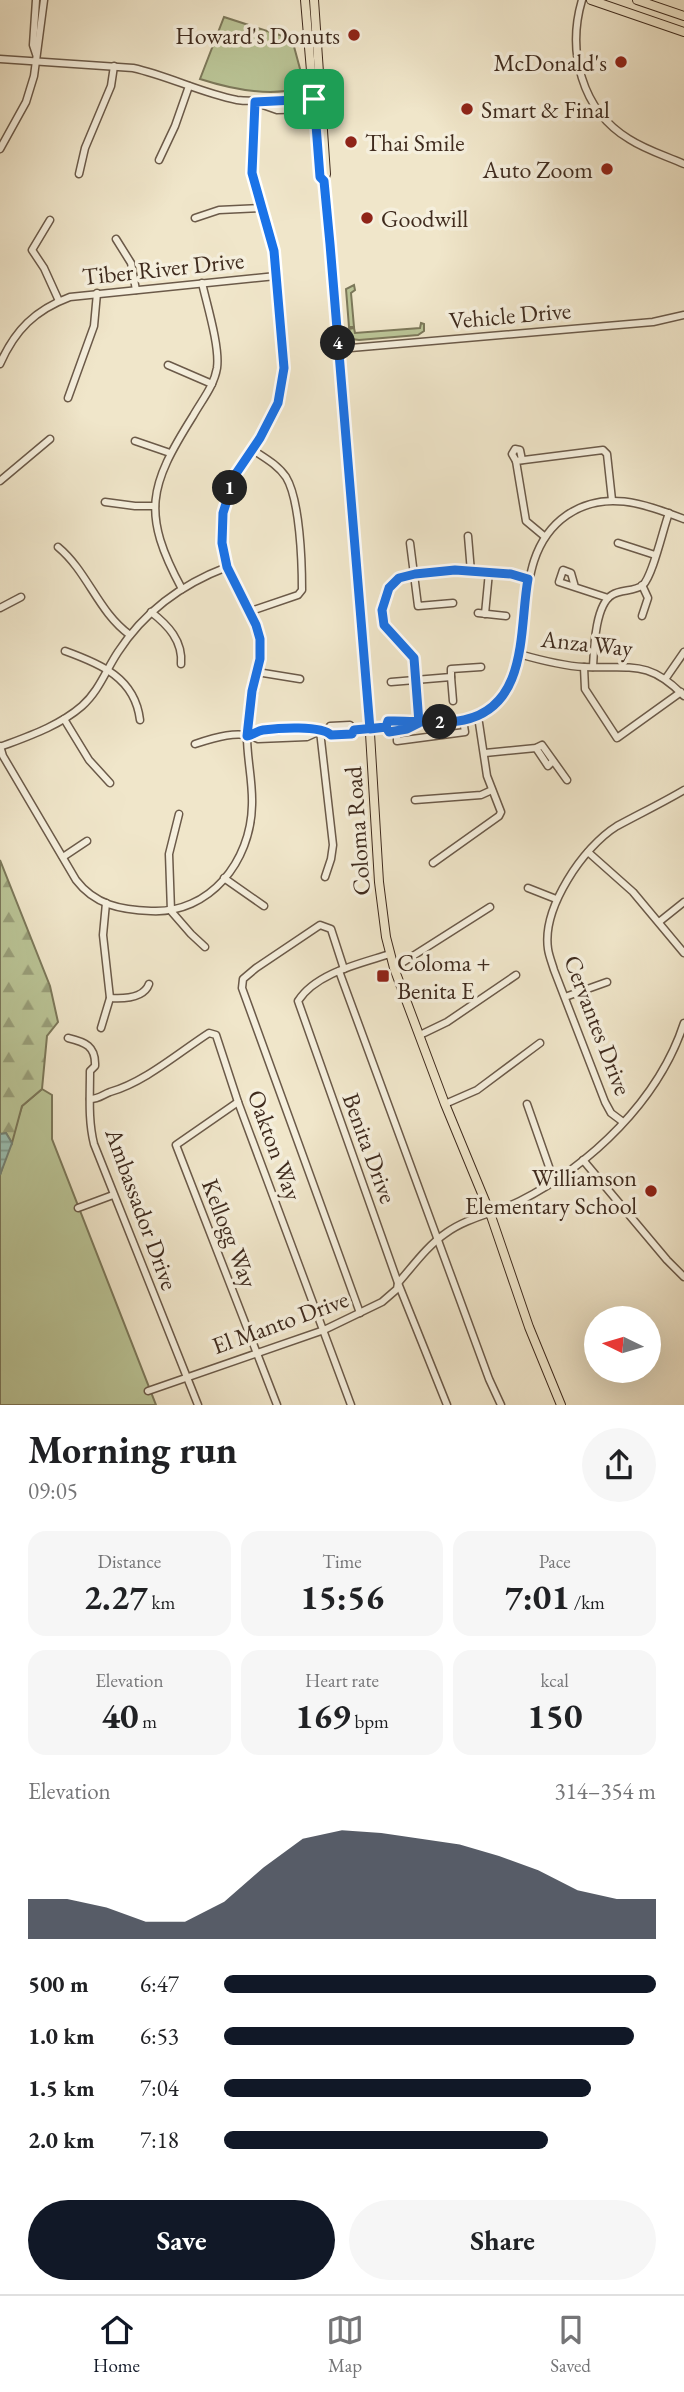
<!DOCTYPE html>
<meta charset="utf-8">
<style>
body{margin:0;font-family:"EB Garamond",serif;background:#f6f6f6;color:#202124;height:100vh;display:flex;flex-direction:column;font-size:26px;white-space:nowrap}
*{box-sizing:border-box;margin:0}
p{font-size:23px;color:#757577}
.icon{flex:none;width:38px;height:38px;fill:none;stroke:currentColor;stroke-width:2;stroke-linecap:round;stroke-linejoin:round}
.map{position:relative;height:1405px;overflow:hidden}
.sheet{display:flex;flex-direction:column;background:#fff;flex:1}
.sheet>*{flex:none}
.needle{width:46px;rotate:275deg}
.tools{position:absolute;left:584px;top:1306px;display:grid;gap:14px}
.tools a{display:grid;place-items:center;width:77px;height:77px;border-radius:50%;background:#fff;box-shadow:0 7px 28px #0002;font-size:35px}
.pin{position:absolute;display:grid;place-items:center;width:60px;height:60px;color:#fff;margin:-30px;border-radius:14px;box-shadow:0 4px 10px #0006}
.km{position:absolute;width:35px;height:35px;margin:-18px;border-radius:50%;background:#222;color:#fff;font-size:19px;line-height:35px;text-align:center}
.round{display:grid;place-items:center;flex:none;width:74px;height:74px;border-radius:37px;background:#f6f6f6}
.headline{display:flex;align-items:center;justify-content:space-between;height:119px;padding:0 28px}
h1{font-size:38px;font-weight:700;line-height:52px}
.metrics{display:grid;grid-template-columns:repeat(3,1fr);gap:10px;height:119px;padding:7px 28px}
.metrics div{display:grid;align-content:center;border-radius:18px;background:#f6f6f6;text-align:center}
.metrics b{font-size:35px;font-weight:700}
.metrics small{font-size:19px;font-weight:400}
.metrics p{font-size:19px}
.chart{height:196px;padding:14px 28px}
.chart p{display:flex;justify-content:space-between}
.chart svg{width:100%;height:126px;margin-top:7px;fill:#111827;opacity:.7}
.cta{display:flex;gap:14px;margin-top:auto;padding:14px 28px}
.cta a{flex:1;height:80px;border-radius:42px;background:#111827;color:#fff;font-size:28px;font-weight:700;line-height:80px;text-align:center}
.cta a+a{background:#f6f6f6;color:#202124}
ul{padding:0 28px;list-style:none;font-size:23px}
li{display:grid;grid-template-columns:112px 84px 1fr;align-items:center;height:52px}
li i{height:18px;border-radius:9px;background:#111827}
.dock{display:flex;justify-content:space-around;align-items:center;height:98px;border-top:2px solid #e0e0e0;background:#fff;font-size:19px;color:#757577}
.dock a{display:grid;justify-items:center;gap:4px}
.dock .active{color:#111827}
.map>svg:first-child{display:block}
.green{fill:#bac496;stroke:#7c785a;stroke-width:2}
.forest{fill:url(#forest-firs);stroke:#7c785a;stroke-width:2}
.water{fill:url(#water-rules);stroke:#768477;stroke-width:2}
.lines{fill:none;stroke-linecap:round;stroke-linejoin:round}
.minor-casing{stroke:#6b5a49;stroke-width:9}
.major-casing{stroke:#3f2b1e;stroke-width:10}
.minor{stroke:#f5efdd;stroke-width:6}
.major{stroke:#f0e6ca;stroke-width:8}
.route-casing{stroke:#fff;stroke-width:14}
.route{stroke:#1a73e8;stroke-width:9}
.poi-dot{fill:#8f2418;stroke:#f5efdd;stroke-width:2.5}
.labels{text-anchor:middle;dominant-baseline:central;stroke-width:7;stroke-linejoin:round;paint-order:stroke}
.poi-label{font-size:24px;fill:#3f2b1e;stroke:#f5efdd;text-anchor:end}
.street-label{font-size:24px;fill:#3f2b1e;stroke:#f5efdd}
</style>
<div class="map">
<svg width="684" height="1405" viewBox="0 0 684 1405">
<defs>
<pattern id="forest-firs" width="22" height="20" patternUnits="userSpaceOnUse" patternTransform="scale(1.75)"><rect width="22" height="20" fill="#bac496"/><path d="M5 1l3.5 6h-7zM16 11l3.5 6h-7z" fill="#999f7a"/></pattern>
<pattern id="water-rules" width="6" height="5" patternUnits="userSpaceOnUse" patternTransform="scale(1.75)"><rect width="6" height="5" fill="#9bc0b3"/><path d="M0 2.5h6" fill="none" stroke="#809c91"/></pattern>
</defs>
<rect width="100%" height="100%" fill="#f0e6ca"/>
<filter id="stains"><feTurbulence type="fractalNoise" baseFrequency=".00286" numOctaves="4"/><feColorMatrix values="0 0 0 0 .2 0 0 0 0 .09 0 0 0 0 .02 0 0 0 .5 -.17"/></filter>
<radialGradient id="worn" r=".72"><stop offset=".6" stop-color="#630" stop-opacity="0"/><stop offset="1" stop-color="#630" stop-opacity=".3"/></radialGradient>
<g class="green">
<path d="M224 17 292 39 303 80 301 88C269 97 231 89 200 79Z"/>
<polygon points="354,285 355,290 351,293 354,327 349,327 346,289"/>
<polygon points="421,323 424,324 424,331 418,335 359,340 352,339 349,329 354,328 355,333 420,328"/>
<polygon points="42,1089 52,1095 52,1139 156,1405 0,1405 0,1175 22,1106"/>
</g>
<polygon class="forest" points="0,860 50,986 58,1022 47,1036 42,1089 22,1106 12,1143 6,1133 0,1134"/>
<polygon class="water" points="6,1133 12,1143 0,1175 0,1134"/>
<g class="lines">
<g class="minor-casing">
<g id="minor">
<path d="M582 0C567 51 581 110 629 139 646 150 666 156 684 164"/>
<polyline points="36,54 33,45 36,0"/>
<path d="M0 59 133 68C169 76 201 93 237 100 262 104 295 94 318 101"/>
<polyline points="257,103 277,110 314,109 317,107"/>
<polyline points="0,149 26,102 34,76 44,0"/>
<polyline points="159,160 175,126 189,86"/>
<polyline points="79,174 85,148 111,86 114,66"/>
<polyline points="195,218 219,210 261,208"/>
<polyline points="50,220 32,250 44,268 59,301"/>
<polyline points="116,239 131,263 136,290"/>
<polyline points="339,349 653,322 684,315"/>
<path d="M0 364C15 330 35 310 70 297L276 276"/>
<polyline points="168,365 212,384"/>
<polyline points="68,398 94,326 97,293"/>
<polyline points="135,441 170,453"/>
<polyline points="516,461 512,454 515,449 520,450 522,460"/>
<polyline points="0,481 50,439"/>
<polyline points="105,502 135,506 155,506"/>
<polyline points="468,536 471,572"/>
<polyline points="544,536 526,521 516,461 603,450 607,454 612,500"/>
<polyline points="410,543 418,606 453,603"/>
<polyline points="618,543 655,555"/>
<path d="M58 547C88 572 98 612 130 635"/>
<path d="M528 579 511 574 455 570 399 578 389 588 381 610 384 625 414 658 419 723C437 722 460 724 477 716 553 680 496 564 567 515 605 489 644 504 684 519"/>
<polyline points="575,587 571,573 563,570 559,582 608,598"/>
<path d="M182 589C141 513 149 486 193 416 202 400 214 386 217 368 220 347 207 305 202 283"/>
<polyline points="0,608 21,597"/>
<path d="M151 612C168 625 183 641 181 664"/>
<path d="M248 612 298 595 302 590C302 562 300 500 286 477 278 465 265 458 253 450"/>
<polyline points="478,613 506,616"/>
<polyline points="485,614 489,572"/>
<polyline points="642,616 648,598 642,585"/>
<path d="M65 651C101 664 135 678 140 720"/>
<path d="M519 654C540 660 562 666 584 667 630 669 648 659 684 696"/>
<polyline points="584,667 585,689 617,738 681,692"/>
<path d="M593 667C594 649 595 605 612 595 621 589 634 592 643 585 653 575 663 529 669 513"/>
<polyline points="257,672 300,679"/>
<polyline points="451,677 453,701"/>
<polyline points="666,678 684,652"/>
<polyline points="391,682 451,677 451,669 481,667"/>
<polyline points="64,719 89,760 110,783"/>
<polyline points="326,731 330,726 350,725 354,730"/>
<polyline points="397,732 397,741 465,732 463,720"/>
<path d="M195 744C213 738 240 729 258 739L307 737 320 731C303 727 266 725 252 736"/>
<path d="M0 746 3 756 76 880C95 905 121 910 151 911 210 914 251 861 252 805 253 780 246 755 247 731 249 701 265 665 259 637 257 626 251 618 247 608 234 582 221 558 222 528 224 469 275 439 282 384 286 358 281 331 279 304 277 282 277 258 271 236 266 216 256 197 253 176 249 151 255 126 255 102"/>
<path d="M0 747C29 736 59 726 82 706 99 691 106 670 118 652 144 612 182 584 227 567"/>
<polyline points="536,748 548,766 553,761"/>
<polyline points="485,753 536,748 542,745 567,780"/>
<polyline points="415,800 481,795 492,790"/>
<polyline points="179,814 169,854 171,911 191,934 205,947"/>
<polyline points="588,852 633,892 684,953"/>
<polyline points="63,857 87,841"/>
<polyline points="433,863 499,816 501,812 487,776 479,723 475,716"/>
<polyline points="325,877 331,859 333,845 320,731 326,731 331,735 352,734 354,730 386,727 388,721 419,723 407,729 389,732 386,727"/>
<polyline points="224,878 264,906"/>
<polyline points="528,888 556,899"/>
<polyline points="659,922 684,902"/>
<path d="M390 954C359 964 316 973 298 1001L398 1283 447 1405"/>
<polyline points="394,968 490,907"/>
<polyline points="344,969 331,929 320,925 256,968 243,979 242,988 360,1313"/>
<polyline points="339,971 489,1379 501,1405"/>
<polyline points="565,997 607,982"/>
<path d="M110 998C125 999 144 998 149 984"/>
<polyline points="101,1028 110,998 103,935 106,903"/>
<polyline points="420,1035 447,1022 516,975"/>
<path d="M68 1038C85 1042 96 1046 95 1066L90 1071C90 1096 88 1120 94 1144L198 1405"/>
<path d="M90 1099C99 1099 102 1095 110 1092 145 1082 178 1053 209 1033L216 1035 238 1102 351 1405"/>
<polyline points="238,1102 176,1145 277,1405"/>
<polyline points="445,1104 477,1090 540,1043"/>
<polyline points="527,1104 554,1181"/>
<path d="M623 1122 611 1113 605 1102 554 970C552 963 549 956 548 949 542 908 583 847 617 826 639 814 662 803 684 790"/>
<polyline points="583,1160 667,1260 684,1277"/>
<polyline points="78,1208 113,1195"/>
<path d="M148 1391 324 1330 382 1302 397 1289 398 1283C413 1266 427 1246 446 1233 468 1217 496 1213 520 1201 591 1165 659 1100 684 1023"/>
</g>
</g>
<g class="major-casing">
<g id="major">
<polyline points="305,0 320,177 324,181"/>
<polyline points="314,0 326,174 324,181 369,717 379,882 386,937 394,968 445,1104 490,1213 529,1327 561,1405"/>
<polyline points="591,0 684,32"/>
<polyline points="637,0 684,16"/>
</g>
</g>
<use href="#minor" class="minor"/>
<use href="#major" class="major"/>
</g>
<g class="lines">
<g class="route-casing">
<path id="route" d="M314 99 255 102 252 173 274 251 284 368 278 403 260 438 235 475 223 513 222 543 227 567 256 625 260 639V659L252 691 247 736C253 735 257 731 263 730 278 728 321 725 331 735L352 734 354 730 386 727 388 721C413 720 439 725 464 720 529 706 519 628 528 579L511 574 455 570 415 574 399 578 389 588 382 610 384 625 414 658 419 723 407 729 389 732 386 727 370 729 330 244 324 181 320 177 314 99"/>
</g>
<use href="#route" class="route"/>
</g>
<g class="poi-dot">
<circle cx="354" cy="35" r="7"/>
<circle cx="621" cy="62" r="7"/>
<circle cx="467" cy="109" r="7"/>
<circle cx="351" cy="142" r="7"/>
<circle cx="607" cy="169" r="7"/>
<circle cx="367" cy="218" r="7"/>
<rect x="376" y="969" width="14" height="14" rx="3.5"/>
<circle cx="651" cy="1191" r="7"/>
</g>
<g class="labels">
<g class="poi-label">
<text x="340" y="35">Howard's Donuts</text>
<text x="607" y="62">McDonald's</text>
<text x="481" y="109" text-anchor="start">Smart &amp; Final</text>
<text x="365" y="142" text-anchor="start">Thai Smile</text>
<text x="593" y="169">Auto Zoom</text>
<text x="381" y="218" text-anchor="start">Goodwill</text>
<text x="397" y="962" text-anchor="start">Coloma +<tspan x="397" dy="28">Benita E</tspan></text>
<text x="637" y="1177">Williamson<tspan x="637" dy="28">Elementary School</tspan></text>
</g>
<g class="street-label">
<text transform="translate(163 268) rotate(-6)">Tiber River Drive</text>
<text transform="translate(510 315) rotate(-5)">Vehicle Drive</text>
<text transform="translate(587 643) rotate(6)">Anza Way</text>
<text transform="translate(357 831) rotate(-94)">Coloma Road</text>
<text transform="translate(598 1025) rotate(69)">Cervantes Drive</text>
<text transform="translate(275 1145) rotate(70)">Oakton Way</text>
<text transform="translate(370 1148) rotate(70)">Benita Drive</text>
<text transform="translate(142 1209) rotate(70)">Ambassador Drive</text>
<text transform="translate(230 1233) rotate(69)">Kellogg Way</text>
<text transform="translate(280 1322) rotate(-20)">El Manto Drive</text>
</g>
</g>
<rect width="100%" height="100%" filter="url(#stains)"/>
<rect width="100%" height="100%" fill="url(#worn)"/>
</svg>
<div class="tools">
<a><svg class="needle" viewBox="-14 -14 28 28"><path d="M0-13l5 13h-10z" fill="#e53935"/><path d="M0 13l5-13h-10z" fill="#757577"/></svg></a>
</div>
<div class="pin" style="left:314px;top:99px;background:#1e9e55"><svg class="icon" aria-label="arrive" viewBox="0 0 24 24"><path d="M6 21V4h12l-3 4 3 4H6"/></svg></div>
<b class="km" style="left:230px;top:488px">1</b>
<b class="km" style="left:440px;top:722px">2</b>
<b class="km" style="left:338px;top:343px">4</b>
</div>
<section class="sheet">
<div class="headline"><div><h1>Morning run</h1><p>09:05</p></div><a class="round"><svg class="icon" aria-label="share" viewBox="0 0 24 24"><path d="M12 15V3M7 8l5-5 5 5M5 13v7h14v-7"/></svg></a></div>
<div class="metrics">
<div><p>Distance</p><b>2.27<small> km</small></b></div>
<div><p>Time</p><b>15:56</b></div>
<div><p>Pace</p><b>7:01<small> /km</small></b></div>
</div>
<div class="metrics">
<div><p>Elevation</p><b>40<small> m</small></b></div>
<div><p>Heart rate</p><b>169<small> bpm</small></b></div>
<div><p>kcal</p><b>150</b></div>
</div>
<div class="chart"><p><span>Elevation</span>314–354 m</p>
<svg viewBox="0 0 160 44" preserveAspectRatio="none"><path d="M0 44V30L10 30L20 33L30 38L40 38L50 31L60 19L70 9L80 6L90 7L100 9L110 11L120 15L130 20L140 27L150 30L160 30V44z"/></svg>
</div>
<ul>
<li><b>500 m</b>6:47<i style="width:100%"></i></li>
<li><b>1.0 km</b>6:53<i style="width:95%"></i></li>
<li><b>1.5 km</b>7:04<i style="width:85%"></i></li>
<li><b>2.0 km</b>7:18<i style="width:75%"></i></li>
</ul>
<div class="cta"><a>Save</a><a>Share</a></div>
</section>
<nav class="dock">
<a class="active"><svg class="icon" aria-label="home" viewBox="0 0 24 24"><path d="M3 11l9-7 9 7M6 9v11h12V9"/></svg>Home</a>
<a><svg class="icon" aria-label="map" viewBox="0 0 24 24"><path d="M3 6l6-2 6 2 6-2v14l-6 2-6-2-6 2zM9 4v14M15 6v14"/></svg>Map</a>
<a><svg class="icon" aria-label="saved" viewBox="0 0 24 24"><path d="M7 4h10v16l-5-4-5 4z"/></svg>Saved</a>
</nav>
